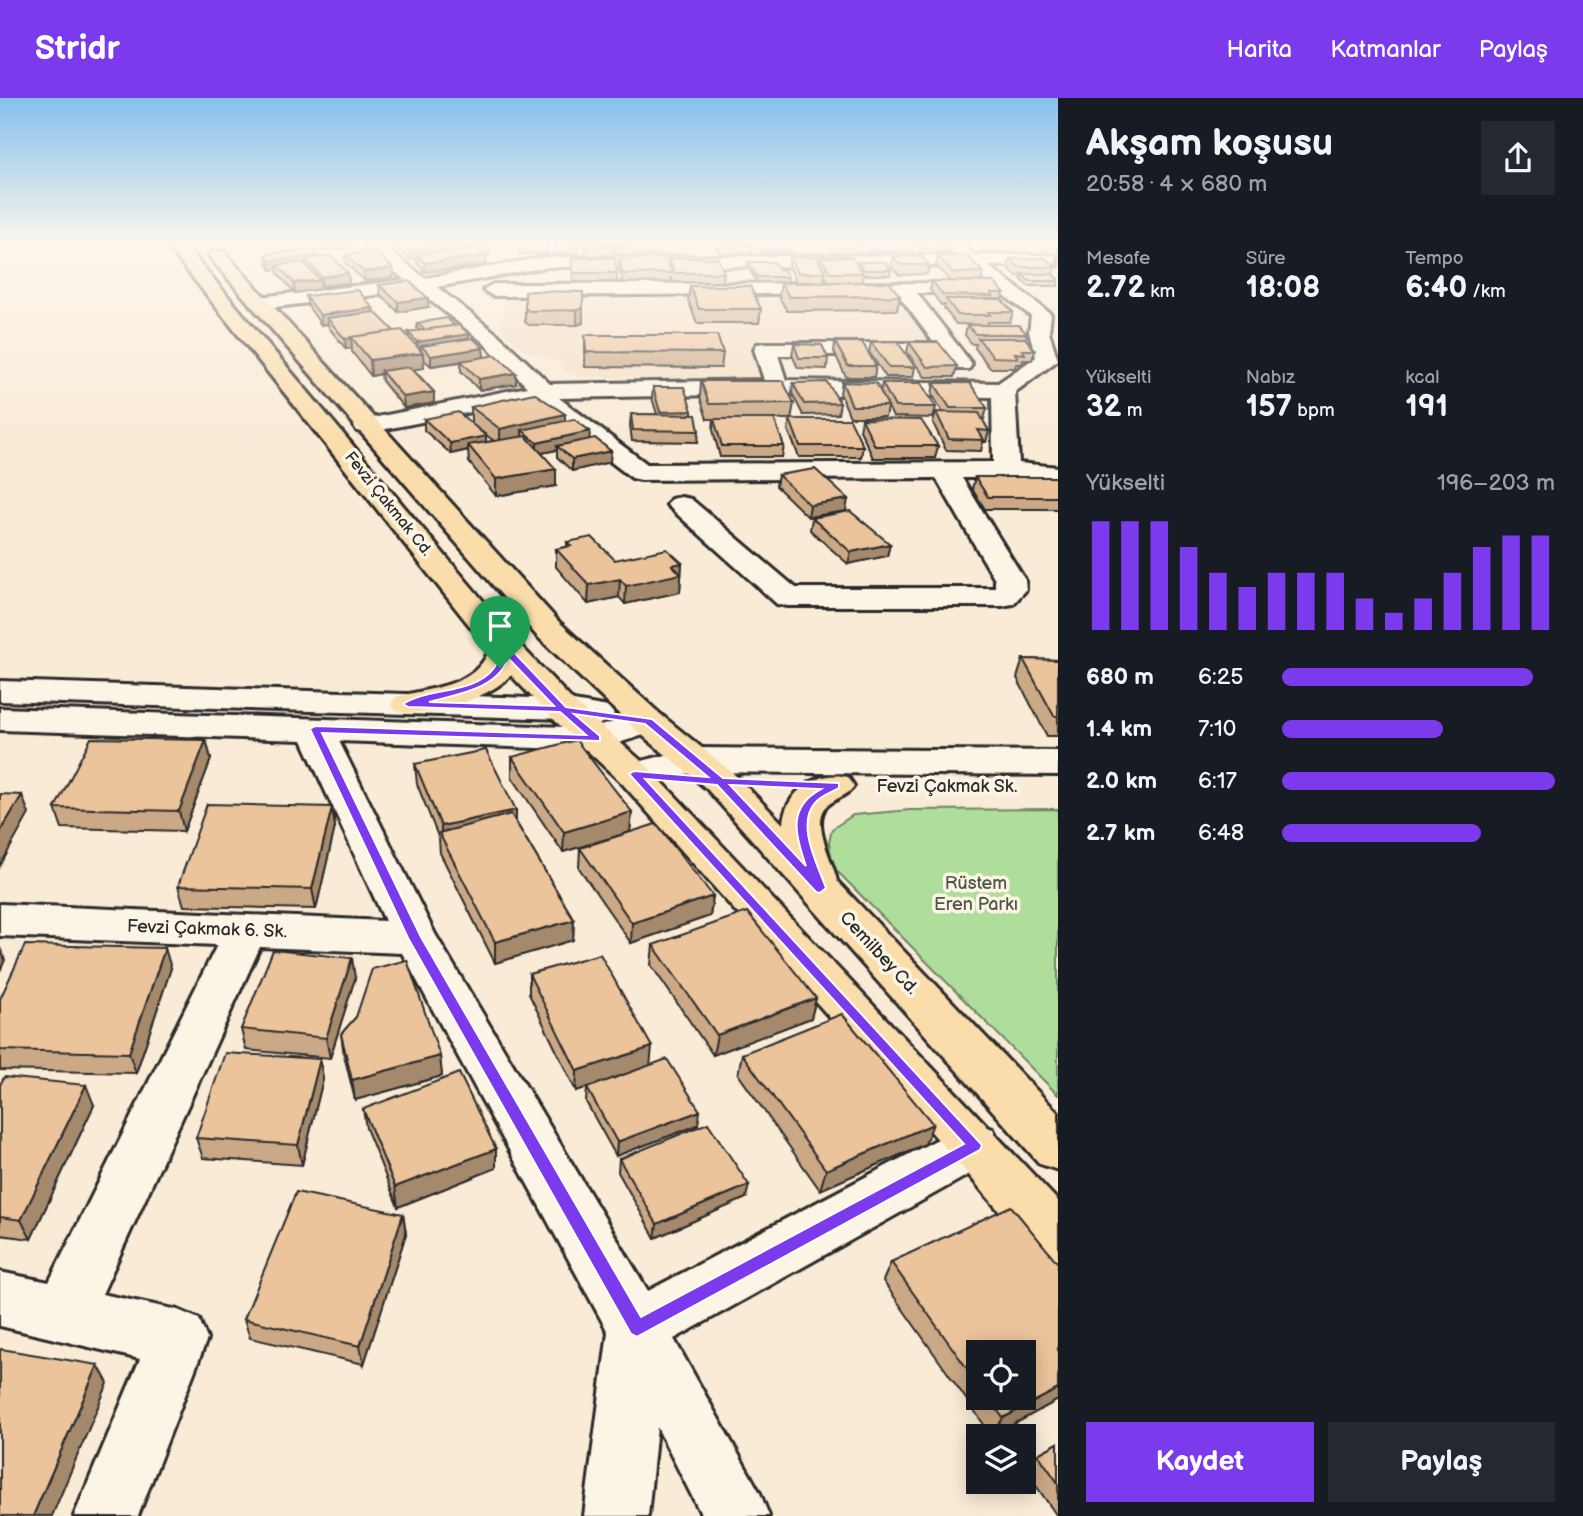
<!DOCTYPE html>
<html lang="tr">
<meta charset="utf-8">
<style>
body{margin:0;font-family:"Balsamiq Sans",sans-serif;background:#242831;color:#f1f3f6;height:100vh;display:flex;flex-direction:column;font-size:26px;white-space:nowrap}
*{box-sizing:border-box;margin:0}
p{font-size:23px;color:#9ea1a6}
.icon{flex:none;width:38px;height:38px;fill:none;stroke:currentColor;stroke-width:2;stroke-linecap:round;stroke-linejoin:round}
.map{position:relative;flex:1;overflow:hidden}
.panel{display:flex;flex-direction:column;background:#171b24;width:525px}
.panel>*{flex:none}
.controls{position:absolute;left:966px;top:1242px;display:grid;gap:14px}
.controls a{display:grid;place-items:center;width:70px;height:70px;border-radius:0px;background:#171b24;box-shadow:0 4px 18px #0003;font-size:35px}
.pin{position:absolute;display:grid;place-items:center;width:60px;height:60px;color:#fff;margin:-72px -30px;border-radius:50% 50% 50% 0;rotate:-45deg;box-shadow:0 0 7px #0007}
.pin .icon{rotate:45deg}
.round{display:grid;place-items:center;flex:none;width:74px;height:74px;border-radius:0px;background:#242831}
.overview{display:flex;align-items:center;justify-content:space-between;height:119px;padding:0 28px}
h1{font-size:38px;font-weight:700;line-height:52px}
.figures{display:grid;grid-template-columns:repeat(3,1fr);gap:10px;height:119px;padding:7px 28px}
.figures div{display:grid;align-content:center}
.figures b{font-size:30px;font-weight:700}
.figures small{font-size:19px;font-weight:400}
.figures p{font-size:19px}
.chart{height:196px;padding:14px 28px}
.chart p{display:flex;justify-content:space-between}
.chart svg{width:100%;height:126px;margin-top:7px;stroke:#7c3aed;stroke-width:6}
.primary-button{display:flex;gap:14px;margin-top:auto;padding:14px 28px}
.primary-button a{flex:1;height:80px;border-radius:0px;background:#7c3aed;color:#fff;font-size:28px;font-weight:700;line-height:80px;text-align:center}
.primary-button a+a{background:#242831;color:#f1f3f6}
ul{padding:0 28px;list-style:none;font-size:23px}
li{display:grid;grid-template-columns:112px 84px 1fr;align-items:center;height:52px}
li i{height:18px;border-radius:9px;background:#7c3aed}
header{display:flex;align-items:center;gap:42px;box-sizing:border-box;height:98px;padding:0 35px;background:#7c3aed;color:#fff}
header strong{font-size:33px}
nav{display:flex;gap:38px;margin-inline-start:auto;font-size:24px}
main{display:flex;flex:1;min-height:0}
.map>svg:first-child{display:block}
.built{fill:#f5dfc5}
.green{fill:#aedd9c;stroke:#6c8464;stroke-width:2}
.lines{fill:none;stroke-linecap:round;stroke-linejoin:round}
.minor-casing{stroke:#2b2b2b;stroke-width:6}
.major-casing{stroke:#2b2b2b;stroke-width:6}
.minor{fill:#fcf5e5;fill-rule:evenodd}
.major{fill:#fbddab;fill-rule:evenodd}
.wall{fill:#cba986;stroke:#2b2b2b;stroke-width:2;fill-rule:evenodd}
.shaded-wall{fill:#a5896d;stroke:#2b2b2b;stroke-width:2}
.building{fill:#ecc49c;stroke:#2b2b2b;stroke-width:2}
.route{fill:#7c3aed;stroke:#fff;stroke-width:2;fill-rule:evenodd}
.labels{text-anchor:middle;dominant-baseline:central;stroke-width:7;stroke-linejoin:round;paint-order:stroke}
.far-street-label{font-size:16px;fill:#2b2b2b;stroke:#fcf5e5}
.street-label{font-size:18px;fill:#2b2b2b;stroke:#fcf5e5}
.park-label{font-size:18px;fill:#4c5847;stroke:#fcf5e5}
</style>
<header>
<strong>Stridr</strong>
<nav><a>Harita</a><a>Katmanlar</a><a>Paylaş</a></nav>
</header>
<main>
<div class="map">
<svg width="1058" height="1418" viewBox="0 0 1058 1418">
<rect width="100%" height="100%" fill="#f9ebd6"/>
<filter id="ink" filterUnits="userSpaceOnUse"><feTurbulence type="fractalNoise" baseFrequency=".0143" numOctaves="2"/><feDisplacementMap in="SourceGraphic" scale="14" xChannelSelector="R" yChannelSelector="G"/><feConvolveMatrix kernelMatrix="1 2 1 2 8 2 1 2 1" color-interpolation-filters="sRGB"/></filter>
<g filter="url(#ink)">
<polygon class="built" points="900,192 936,242 761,244 764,275 762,279 753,281 579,279 568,275 558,264 528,254 501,234 500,227 507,195"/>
<polygon class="green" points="1058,711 1058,997 832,768 829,744 832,731 853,717 910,712"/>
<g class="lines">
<g class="minor-casing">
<g id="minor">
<path d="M361 146H381L425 180 547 159 954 157 945 146H964L974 157H1058V167L989 168 1051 216 1049 234 1058 262 1015 294 1019 365 1058 369V385L1006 380H962L1025 482 1026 492 1013 506 1002 508H788L777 506 667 407 671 401 681 399 691 401 796 490H995V482L936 380 641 382 632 380 543 312 537 301 366 335 357 333 354 328 357 323 527 289 483 244 417 192 259 211 252 209 249 205 252 201 259 199 405 182ZM965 168 987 185 493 186 483 192 493 198 897 195 934 245H765L757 246 754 251 764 282 550 286 497 236 437 189 547 169ZM990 187 1031 218 1029 234 1036 259 998 285 786 282 778 257H943L953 271H969L972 266 917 195H982L989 193ZM777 296 992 299 993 364 647 366 559 300Z"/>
<polygon points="0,583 562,601 608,609 614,616 608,623 596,627 562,621 0,603"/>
<polygon points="0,610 594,630 648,613 660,616 666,624 660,632 596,652 339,643 435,836 648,1193 957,1031 975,1025 993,1031 1001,1047 993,1063 674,1241 760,1395 769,1418 702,1418 657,1329 648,1418 584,1418 608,1234 402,855 260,849 102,1196 178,1212 199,1221 207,1241 138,1418 74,1418 140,1261 0,1228 0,1174 49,1184 217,847 0,838 0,806 385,823 302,642 0,632"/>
<polygon points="695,650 1058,653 1058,677 695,674 634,688 621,684 615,676 621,668"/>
</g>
</g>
<g class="major-casing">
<g id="major">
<path d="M166 146H184L520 547 574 604 647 668 1058 1103V1167L1039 1160 957 1063 621 684 550 618 511 577C490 600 426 621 396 613L391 606 396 599C429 590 476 589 489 552Z"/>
<path d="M218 153 224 154 559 524 660 616 733 675 783 726C785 694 818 671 848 679L854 688C847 699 836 699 827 708 810 725 834 765 837 783L1058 1015V1072L1040 1066 707 691 636 632 537 538 212 162 209 158 212 154Z"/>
</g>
</g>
<use href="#minor" class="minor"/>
<use href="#major" class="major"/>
</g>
<g class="wall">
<polygon points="390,146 440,146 442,154 447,153 448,146 490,146 489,158 485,158 486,167 425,174 417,165 417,160 410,161 399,152 399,149 394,150"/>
<rect x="519" y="146" width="28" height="10"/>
<rect x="556" y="146" width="22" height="10"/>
<polygon points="584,146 612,146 613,157 588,158"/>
<polygon points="615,146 654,146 654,158 617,157"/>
<polygon points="715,146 752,146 752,155 720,156"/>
<polygon points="757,146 792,146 791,154 762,154"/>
<polygon points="827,146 860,146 861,147 859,155 833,155"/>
<polygon points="862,146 915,146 913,154 868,154"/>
<polygon points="915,146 943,146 947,150 946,154 922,155"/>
<polygon points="980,146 1028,146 1026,155 985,154 980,148"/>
<polygon points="1034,146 1058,146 1058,156 1051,156"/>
<polygon points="302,147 318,160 348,175 349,185 322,188 321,186 321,191 295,195 278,176 277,171 271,172 267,165 266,156 303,152"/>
<polygon points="345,157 393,170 394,179 365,183 346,166"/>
<polygon points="938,158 983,174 981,184 1004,195 1002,202 1013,214 1010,224 988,224 987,227 956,226 944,210 945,207 941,207 930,192 932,183 950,183 936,167"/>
<polygon points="1057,158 1058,158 1058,170 1055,167"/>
<polygon points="790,159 819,163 820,159 858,167 858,164 891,172 890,177 863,177 862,184 829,184 825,178 824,184 796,184 789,168"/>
<polygon points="893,159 929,167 927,176 899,177 891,168"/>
<polygon points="572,160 617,175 617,184 573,184"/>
<polygon points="669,160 724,175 723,184 673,184 671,179 671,184 623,185 619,170 619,161 669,168"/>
<polygon points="1010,161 1055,169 1053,176 1058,181 1058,188 1028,188 1021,181 1022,178 1016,178 1008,170"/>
<polygon points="748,164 779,172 788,179 787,184 757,184 747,168"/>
<polygon points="781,185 900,198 897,212 787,213 779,199"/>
<polygon points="379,187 428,209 398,214 380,196"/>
<polygon points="690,188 761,211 759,225 697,225 688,202"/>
<polygon points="583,194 583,225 577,227 529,227 525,224 525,210"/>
<polygon points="306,198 373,210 374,214 394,233 409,239 408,234 420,233 417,230 417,225 455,228 469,236 469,241 483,250 484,259 516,286 479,292 461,273 461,264 431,268 423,261 424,270 413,271 434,294 434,305 404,310 382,283 381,276 371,278 352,254 352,250 346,251 329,230 328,226 321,227 308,208"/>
<polygon points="967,227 1027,236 1026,241 1035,252 1032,262 1023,262 1022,266 1016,266 1015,270 990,270 975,250 976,246 972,246 965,237"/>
<polygon points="585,237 723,255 721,270 585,269"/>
<polygon points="835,244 876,268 874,279 846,279 834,254"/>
<polygon points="871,244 915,269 913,279 886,279 869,254"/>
<polygon points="909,244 957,268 954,279 925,279 907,254"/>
<polygon points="794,246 828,260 827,271 798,270 792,257"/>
<polygon points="701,283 794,305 791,321 863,348 861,359 799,359 788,332 790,321 753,321 784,348 782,359 720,359 713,332 714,321 707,321 700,299"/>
<polygon points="842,284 880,294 882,285 936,309 933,320 893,319 888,309 885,319 850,319 840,295"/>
<polygon points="793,285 840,305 838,316 803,317 792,295"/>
<polygon points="934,285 987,310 984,321 982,321 989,333 986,344 983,344 981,353 946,352 933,325 936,314 943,315 932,296"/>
<polygon points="653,289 692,313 692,317 699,333 698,344 632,343 630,327 631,316 657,316 652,300"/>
<path d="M471 309 565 316V323L589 341 610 364 572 373 557 359V352L541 355 556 388 496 398 469 364 468 352 451 356 424 332V321L471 325ZM473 327 494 343 486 344V338Z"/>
<polygon points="862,321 938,348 935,360 873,360 860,332"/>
<polygon points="778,377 846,413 808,419 776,388"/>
<polygon points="975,379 1058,379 1058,411 985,411 972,391"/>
<polygon points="812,420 890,446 887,458 848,466 810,432"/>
<polygon points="567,444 615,462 682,465 680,494 625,506 619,499 588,506 556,469 556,451 567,449"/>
<polygon points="1023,561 1058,562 1058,638 1047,638 1017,580"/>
<polygon points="206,642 211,661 184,733 62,730 55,710"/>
<polygon points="512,659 632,714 630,734 563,754 512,679"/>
<polygon points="415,666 516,712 516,724 574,822 573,842 495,865 440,755 439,741 417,686"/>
<polygon points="332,709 335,729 316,811 184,808 178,788"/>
<polygon points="580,750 713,798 710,818 631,845 579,770"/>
<polygon points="653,847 816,900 811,920 713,957 651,867"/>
<polygon points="171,870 136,975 0,972 0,901"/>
<polygon points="529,876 650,967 698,1027 616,1058 586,1004 587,990 599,986 576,993 529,896"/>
<polygon points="355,880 330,960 246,952 241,931"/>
<polygon points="356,919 440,958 442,978 355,1002 344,957 341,936"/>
<polygon points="742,956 925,1046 820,1092 738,976"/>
<polygon points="320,961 323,981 302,1067 203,1060 196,1040"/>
<polygon points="0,987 94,1007 31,1141 0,1137"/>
<polygon points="363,1011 496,1051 496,1070 398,1109 366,1030"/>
<polygon points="619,1061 746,1100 655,1140 618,1074"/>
<polygon points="403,1116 406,1136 364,1266 250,1240 244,1221"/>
<path d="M891 1164 1058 1302 992 1338 883 1183ZM978 1255 1024 1300H978Z"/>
<polygon points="1058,1345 1058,1418 1057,1418 1026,1373 1038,1356"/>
</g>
<g class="shaded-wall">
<polygon points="342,146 351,146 352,150 320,153 319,148"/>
<polygon points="442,148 442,156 417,157 417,160 410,161 409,152"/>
<polygon points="318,158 319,167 306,161 306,168 277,167 277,171 271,172 270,163"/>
<polygon points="486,158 486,167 425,174 425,165"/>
<polygon points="393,170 394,179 365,183 364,174"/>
<polygon points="348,175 349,185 322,188 321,179"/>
<polygon points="320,182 321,191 295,195 294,185"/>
<polygon points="428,200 428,209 398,214 398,204"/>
<polygon points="373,210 374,220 327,220 328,226 321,227 320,217"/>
<polygon points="583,210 583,225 577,227 577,212"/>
<polygon points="469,236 469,246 421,248 421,253 418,254 417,244"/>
<polygon points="351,240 352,250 346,251 345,241"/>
<polygon points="483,250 484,260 431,268 431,258"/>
<polygon points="423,255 424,270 383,276 381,273 381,276 371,278 370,262"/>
<polygon points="516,275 516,286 479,292 479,281"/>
<polygon points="434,294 434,305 404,310 403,299"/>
<polygon points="565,316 565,332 522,332 522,343 500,348 500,331"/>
<polygon points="590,333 589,345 557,348 557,352 537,356 537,345"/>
<polygon points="486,338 486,349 468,347 468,352 451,356 450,345"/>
<polygon points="611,353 610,364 572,373 572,361"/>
<polygon points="556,371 556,388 496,398 496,381"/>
<polygon points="848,401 846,413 808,419 810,407"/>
<polygon points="890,446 887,458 848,466 851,454"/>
<polygon points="682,465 680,494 625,506 626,488 672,467"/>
<polygon points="620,481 619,499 588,506 589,487"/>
<polygon points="206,642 211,661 184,733 179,713"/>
<polygon points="22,697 29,716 0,768 0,734"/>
<polygon points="332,709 335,729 316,811 312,791"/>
<polygon points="516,712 516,732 441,740 441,728"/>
<polygon points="632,714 630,734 563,754 564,734"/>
<polygon points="713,798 710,818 631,845 632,825"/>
<polygon points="574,822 573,842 495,865 495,844"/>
<polygon points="0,850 5,862 0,873"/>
<polygon points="165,850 171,870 136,975 129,955"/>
<polygon points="352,860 355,880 330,960 326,940"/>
<polygon points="816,900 811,920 713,957 717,937"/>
<polygon points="652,949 650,969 576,993 577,973"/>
<polygon points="440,958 442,978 355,1002 352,982"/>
<polygon points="320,961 323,981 302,1067 298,1047"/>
<polygon points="86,987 94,1007 31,1141 21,1122"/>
<polygon points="700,1013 698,1027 616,1058 617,1044"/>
<polygon points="933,1026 925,1046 820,1092 826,1072"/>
<polygon points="496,1051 496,1070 398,1109 395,1089"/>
<polygon points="749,1087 746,1100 655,1140 657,1126"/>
<polygon points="403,1116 406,1136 364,1266 360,1248"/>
<polygon points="98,1267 108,1285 52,1418 33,1418"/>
<polygon points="1058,1291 1058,1302 992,1338 1003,1320"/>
</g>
<g class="building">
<polygon points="309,146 318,158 270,163 266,156 306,152 302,147"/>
<polygon points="318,146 342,146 319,148"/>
<polygon points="402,146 440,146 442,148 409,152"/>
<polygon points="448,146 489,146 488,149 447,149"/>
<rect x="519" y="146" width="28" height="1"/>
<polygon points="557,146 578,146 579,147 557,147"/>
<polygon points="587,146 612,146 613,148 588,149"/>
<polygon points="617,146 654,146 654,149 618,149"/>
<polygon points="721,146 752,146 753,147 721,147"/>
<polygon points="920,146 943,146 947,150 923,150"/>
<polygon points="476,150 486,158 425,165 417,157"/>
<polygon points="374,153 393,170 364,174 345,157"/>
<polygon points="331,158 348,175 321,179 306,161"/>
<polygon points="921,158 929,167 901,167 893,159"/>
<polygon points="938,158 967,158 983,174 953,175"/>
<polygon points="790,159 817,159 826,175 798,175"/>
<polygon points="820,159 852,159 863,175 831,175"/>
<polygon points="572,160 615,160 617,175 573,175"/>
<polygon points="666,160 672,175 623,176 619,161"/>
<polygon points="669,160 718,160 724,175 674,175"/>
<polygon points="1046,160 1055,169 1019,169 1010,161"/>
<polygon points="303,164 320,182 294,185 277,167"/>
<polygon points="748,164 774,164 779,172 784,172 788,179 757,179"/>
<polygon points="858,164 885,164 891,172 864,172"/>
<polygon points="1022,176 1052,176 1058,181 1058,183 1029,183"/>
<polygon points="409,183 428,200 398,204 379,187"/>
<polygon points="932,183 994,184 1004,195 991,195 993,198 943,197"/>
<polygon points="889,184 900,198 789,199 781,185"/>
<polygon points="690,188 750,188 761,211 699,211"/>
<polygon points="358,192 373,210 320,217 306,198"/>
<polygon points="532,193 583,194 583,210 577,212 529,213 525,210 525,194"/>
<polygon points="946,201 1001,201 1013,214 988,214 990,217 958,217"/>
<polygon points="375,214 394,233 345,241 327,220"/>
<polygon points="447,220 455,228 425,232 417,225"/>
<polygon points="459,227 469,236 417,244 408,234"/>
<polygon points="967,227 1019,227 1027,236 975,236"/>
<polygon points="402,232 423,255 370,262 351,239"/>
<polygon points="585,237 717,237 723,255 586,254"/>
<polygon points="473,240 483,250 431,258 421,248"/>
<polygon points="978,240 1025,240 1035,252 1022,252 1025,256 1015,255 1018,260 993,259"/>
<polygon points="897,243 915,269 889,269 871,244"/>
<polygon points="835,244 862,244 876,268 848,268"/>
<polygon points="909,244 938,244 957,268 927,269"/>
<polygon points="794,246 822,247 828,260 799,260"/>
<polygon points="496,257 516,275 479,281 461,263"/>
<polygon points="410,269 434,294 403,299 381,273"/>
<polygon points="701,283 783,283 794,305 709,306"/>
<polygon points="827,284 840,305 804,306 793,285"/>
<polygon points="842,284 876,285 888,308 852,308"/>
<polygon points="882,285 921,285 936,309 895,309"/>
<polygon points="934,285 970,285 987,310 950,310"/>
<polygon points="653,289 684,289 692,313 660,314"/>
<polygon points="534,295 565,316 500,331 471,309"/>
<polygon points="458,314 486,338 450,345 424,321"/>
<polygon points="936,314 979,315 989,333 978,332 984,342 949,341"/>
<polygon points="631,316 696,317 699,333 633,332"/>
<polygon points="574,321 590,333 537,345 522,332"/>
<polygon points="714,321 774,321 784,348 722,348"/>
<polygon points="790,321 850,321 863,348 800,348"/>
<polygon points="862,321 921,322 938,348 875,348"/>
<polygon points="526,338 556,371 496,381 468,347"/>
<polygon points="595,340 611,353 572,361 557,348"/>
<polygon points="815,371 848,401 810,407 778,377"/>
<polygon points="975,379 1058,379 1058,399 988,399"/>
<polygon points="850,413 890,446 851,454 812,420"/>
<polygon points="592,439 615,462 667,451 682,465 672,467 681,476 626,488 620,481 589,487 556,451 571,448 567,444"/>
<polygon points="1023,561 1058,562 1058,618 1054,618"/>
<polygon points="91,640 206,642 179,713 55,710"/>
<polygon points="576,642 632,714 564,734 512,659"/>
<polygon points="486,652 516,712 441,728 415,666"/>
<polygon points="0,696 22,697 0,734"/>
<polygon points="207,706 332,709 312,791 178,788"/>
<polygon points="511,716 574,822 495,844 439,735"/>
<polygon points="656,726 713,798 632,825 580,750"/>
<polygon points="747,814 816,900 717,937 653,847"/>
<polygon points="25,847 165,850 129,955 0,952 0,901"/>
<polygon points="273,852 352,860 326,940 241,931"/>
<polygon points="600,856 652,949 577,973 529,876"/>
<polygon points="407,862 440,958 352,982 341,936 356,919 372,871"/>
<polygon points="842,916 933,1026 826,1072 742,956"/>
<polygon points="225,955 320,961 298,1047 196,1040"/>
<polygon points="667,961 700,1013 617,1044 587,990"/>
<polygon points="459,975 496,1051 395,1089 363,1011"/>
<polygon points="4,979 86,987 21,1122 0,1119 0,987"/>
<polygon points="708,1025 749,1087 657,1126 619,1061"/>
<polygon points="296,1094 403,1116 360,1248 244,1221"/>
<polygon points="1011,1108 1058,1165 1058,1291 1003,1320 989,1300 1024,1300 1024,1255 978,1255 978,1286 891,1164"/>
<polygon points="1,1251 98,1267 33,1418 0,1418 0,1254"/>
<polygon points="1058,1345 1058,1385 1038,1356"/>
</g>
</g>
<linearGradient id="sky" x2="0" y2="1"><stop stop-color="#85c1ec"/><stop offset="0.42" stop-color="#fcf6ed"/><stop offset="1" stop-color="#fcf6ed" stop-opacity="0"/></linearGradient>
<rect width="1058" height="345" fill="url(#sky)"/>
<path class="route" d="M502 549H509L566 609 652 621 723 680 839 685V690C832 694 820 698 815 705 796 727 818 767 826 790L820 795 816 794 717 687 645 681 982 1047 980 1052 637 1239 631 1236 408 840 310 631 315 628 586 637 560 614 408 609 403 606C428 589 474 597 494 570 498 565 499 556 502 549ZM508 560 554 608 429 604C457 596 498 591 508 560ZM574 616 645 626 708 679 634 673 629 676 964 1046 641 1219 421 839 322 635 600 643V638ZM730 687 821 691C787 709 795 737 806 768Z"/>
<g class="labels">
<g class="far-street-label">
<text transform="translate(388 406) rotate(51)">Fevzi Çakmak Cd.</text>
</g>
<g class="street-label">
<text x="947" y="688">Fevzi Çakmak Sk.</text>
<text transform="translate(207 831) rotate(2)">Fevzi Çakmak 6. Sk.</text>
<text transform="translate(879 855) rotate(47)">Cemilbey Cd.</text>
</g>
<g class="park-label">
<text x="976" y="785">Rüstem<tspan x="976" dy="21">Eren Parkı</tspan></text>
</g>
</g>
</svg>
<div class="controls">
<a><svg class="icon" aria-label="locate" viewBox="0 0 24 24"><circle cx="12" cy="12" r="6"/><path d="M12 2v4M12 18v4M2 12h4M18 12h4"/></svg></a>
<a><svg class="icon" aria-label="layers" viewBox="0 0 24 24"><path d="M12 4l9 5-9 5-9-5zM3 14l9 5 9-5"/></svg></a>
</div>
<div class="pin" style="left:500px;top:570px;background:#1e9e55"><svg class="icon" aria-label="arrive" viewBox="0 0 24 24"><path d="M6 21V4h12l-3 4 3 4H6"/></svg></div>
</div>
<section class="panel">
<div class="overview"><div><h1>Akşam koşusu</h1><p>20:58 · 4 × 680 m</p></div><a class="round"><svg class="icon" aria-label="share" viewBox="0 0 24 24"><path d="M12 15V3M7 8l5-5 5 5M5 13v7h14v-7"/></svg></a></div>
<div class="figures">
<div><p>Mesafe</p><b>2.72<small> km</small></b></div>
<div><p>Süre</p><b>18:08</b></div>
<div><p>Tempo</p><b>6:40<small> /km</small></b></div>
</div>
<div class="figures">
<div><p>Yükselti</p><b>32<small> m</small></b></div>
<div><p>Nabız</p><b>157<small> bpm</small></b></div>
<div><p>kcal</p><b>191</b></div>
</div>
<div class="chart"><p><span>Yükselti</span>196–203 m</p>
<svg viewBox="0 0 160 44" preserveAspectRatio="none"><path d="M5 44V6M15 44V6M25 44V6M35 44V15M45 44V24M55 44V29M65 44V24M75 44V24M85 44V24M95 44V33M105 44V38M115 44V33M125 44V24M135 44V15M145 44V11M155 44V11"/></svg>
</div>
<ul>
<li><b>680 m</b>6:25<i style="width:92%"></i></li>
<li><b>1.4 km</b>7:10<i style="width:59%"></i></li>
<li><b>2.0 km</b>6:17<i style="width:100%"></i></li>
<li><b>2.7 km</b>6:48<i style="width:73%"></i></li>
</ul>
<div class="primary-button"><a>Kaydet</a><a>Paylaş</a></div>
</section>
</main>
